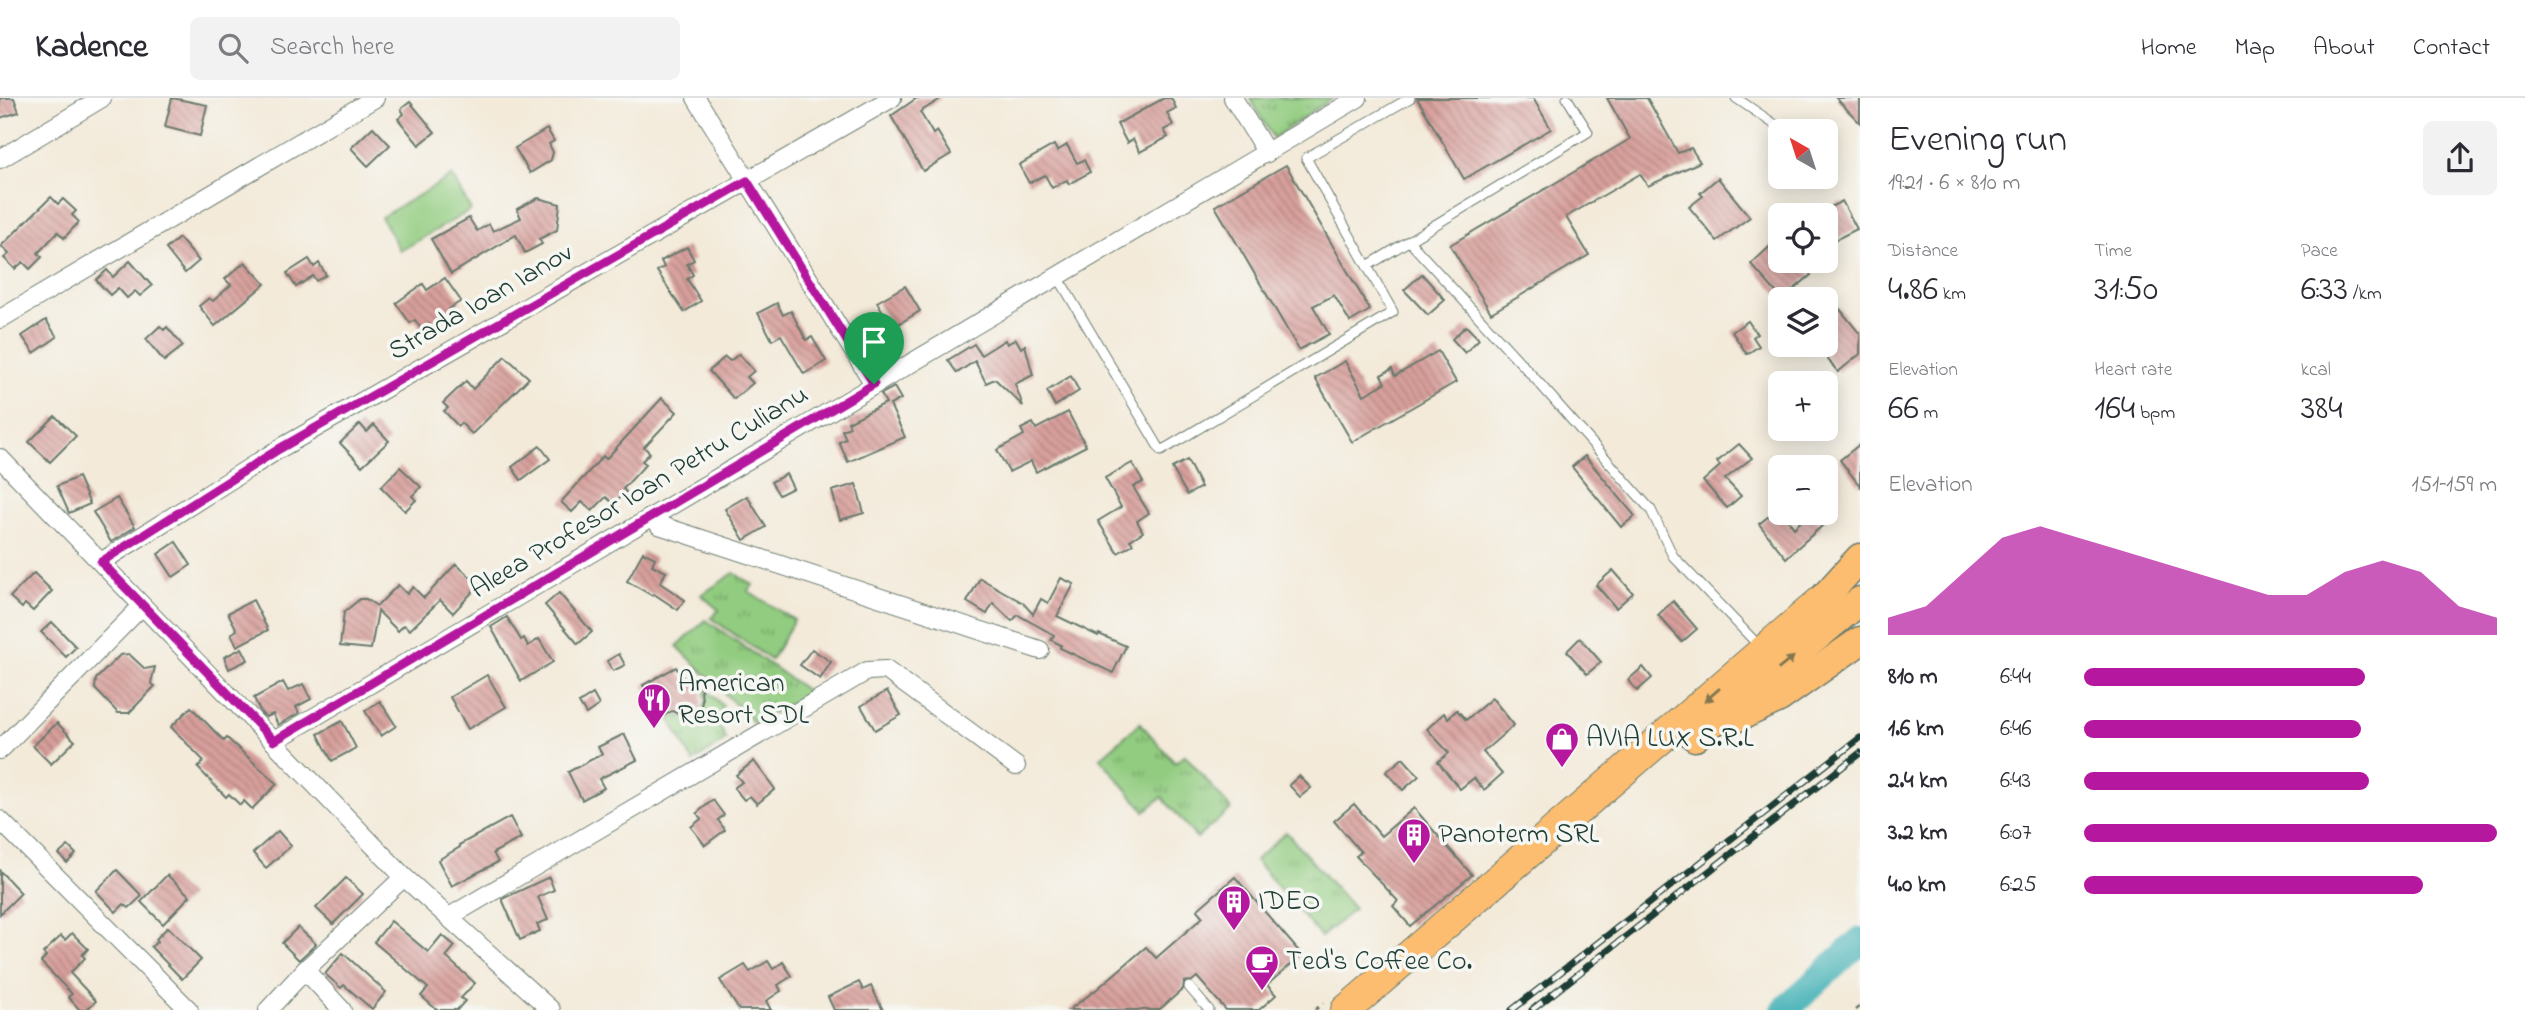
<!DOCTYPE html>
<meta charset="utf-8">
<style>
body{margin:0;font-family:"Indie Flower",sans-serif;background:#f2f2f3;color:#2b2b33;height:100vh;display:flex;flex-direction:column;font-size:26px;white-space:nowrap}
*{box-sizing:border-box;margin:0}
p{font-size:23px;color:#7c7c81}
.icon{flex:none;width:38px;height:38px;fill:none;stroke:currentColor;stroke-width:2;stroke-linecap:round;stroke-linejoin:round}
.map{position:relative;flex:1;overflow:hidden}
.drawer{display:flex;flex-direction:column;background:#fff;width:665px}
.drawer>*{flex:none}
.needle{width:46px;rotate:321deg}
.fabs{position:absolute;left:1768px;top:21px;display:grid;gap:14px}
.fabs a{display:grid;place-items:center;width:70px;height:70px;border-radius:10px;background:#fff;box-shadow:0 4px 18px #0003;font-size:35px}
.pin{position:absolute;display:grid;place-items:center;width:60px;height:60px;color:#fff;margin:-72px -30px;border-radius:50% 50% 50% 0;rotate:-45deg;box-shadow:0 0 7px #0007}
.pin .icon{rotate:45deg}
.round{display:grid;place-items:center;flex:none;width:74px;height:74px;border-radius:10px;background:#f2f2f3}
.overview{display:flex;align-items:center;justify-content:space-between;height:119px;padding:0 28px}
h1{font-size:38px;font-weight:600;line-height:52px}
.figures{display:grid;grid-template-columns:repeat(3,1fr);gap:10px;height:119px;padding:7px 28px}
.figures div{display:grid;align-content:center}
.figures b{font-size:35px;font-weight:600}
.figures small{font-size:19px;font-weight:400}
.figures p{font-size:19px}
.chart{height:196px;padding:14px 28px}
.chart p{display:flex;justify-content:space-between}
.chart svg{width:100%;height:126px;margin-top:7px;fill:#b5179e;opacity:.7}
ul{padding:0 28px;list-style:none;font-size:23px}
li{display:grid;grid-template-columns:112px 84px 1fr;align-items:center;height:52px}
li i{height:18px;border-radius:9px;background:#b5179e}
header{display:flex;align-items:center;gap:42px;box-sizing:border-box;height:98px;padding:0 35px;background:#fff;border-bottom:2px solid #e1e1e2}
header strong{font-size:33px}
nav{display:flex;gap:38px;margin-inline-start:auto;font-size:24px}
.search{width:490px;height:63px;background:#f2f2f3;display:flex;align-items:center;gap:18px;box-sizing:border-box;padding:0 24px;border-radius:10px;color:#7c7c81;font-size:26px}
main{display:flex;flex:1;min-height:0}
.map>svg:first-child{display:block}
.grass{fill:url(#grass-tufts);stroke:#58845a;stroke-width:2}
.pitch{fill:#92cc80;stroke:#58845a;stroke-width:2}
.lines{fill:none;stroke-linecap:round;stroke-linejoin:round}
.river{stroke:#3fb0b6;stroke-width:28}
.building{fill:url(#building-back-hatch)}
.service-casing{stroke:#697a6e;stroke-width:11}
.minor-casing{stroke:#697a6e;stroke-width:20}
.primary-casing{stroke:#697a6e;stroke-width:31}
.trunk-casing{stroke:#697a6e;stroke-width:32}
.path{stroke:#697a6e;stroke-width:2.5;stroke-dasharray:5 5;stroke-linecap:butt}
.service{stroke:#fff;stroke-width:9}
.minor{stroke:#fff;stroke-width:18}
.primary{stroke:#fcbd6f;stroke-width:28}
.trunk{stroke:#fcbd6f;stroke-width:30}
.rail-casing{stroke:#1f3d34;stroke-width:7}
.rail{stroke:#f6f6f2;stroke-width:4.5;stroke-dasharray:13;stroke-linecap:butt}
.oneway{fill:#82774f}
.route-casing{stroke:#fff;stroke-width:14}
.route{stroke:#b5179e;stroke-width:9}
.labels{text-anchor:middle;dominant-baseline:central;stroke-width:7;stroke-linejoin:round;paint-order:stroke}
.street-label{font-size:28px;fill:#1f3d34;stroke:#f6f6f2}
.poi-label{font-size:28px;fill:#1f3d34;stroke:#f6f6f2;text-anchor:start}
</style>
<header>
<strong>Kadence</strong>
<div class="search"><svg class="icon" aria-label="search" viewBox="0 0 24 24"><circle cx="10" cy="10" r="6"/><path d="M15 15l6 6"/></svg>Search here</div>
<nav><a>Home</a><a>Map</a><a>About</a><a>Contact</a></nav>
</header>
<main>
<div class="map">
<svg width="1860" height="912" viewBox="0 0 1860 912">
<defs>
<pattern id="grass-tufts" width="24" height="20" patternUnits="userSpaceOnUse" patternTransform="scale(1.75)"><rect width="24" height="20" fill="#92cc80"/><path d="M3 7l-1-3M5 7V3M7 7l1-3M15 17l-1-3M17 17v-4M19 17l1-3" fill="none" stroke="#77a76a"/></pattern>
<pattern id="building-back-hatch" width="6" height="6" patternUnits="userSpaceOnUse" patternTransform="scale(1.75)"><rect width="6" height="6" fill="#d89f9b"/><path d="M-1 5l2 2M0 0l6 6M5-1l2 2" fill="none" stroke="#af837f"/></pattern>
</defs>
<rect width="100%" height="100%" fill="#f6f6f2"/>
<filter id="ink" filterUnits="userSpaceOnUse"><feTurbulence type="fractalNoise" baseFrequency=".0143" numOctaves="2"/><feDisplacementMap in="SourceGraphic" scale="14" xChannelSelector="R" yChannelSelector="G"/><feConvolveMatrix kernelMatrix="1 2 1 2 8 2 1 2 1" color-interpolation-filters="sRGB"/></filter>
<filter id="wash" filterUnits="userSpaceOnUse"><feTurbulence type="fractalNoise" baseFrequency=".00686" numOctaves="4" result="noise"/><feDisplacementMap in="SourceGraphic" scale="28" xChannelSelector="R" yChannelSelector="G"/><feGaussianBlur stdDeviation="1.57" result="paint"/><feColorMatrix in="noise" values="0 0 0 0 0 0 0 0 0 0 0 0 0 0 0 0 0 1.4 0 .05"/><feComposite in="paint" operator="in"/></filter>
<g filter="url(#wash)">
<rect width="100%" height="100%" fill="#f3ead9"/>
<g class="grass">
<polygon points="1250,0 1333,0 1273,40"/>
<polygon points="734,475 753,487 748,493 794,522 771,562 711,520 719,512 701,497"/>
<polygon points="706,522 809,594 810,594 754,625 677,548"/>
<path d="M704 590 723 608C717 620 720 630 726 642L693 664 669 620C686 615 694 627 706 604Z"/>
<polygon points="1140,625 1175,665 1185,657 1231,711 1197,740 1162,699 1145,713 1100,660"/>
<polygon points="1286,734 1354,811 1321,839 1255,762"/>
</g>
<polygon class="pitch" points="452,78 471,112 400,153 381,119"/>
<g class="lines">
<polyline class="river" points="1785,912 1860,843"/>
</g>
<g id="blocks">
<g class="building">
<polygon points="0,0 14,0 19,14 0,20"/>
<polygon points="172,0 207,7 200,38 165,29"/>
<polygon points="917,0 942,0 920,14 933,36 937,33 951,56 923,73 891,18"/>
<polygon points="1164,0 1171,0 1176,10 1167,15 1173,27 1164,32 1168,39 1140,54 1133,41 1127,45 1117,26"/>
<polygon points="1417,0 1533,0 1551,31 1464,81"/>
<polygon points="1607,0 1647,0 1678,55 1691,50 1700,64 1648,88 1640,76 1566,119 1589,157 1491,215 1450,147 1630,41"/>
<polygon points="1836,0 1860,0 1860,25"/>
<polygon points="410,4 435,34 419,47 398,21 404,16 401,11"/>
<polygon points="373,29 390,47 368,68 351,50"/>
<polygon points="547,31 554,43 549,46 553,54 551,62 530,75 515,50"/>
<polygon points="1054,47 1057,53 1067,47 1077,65 1084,62 1090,74 1069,86 1067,82 1052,90 1045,77 1029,85 1019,67"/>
<polygon points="1286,67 1370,212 1350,224 1334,197 1313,208 1329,236 1299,252 1215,108"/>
<polygon points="1718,80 1750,119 1717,143 1689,109 1703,98 1700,95"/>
<polygon points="51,99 58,106 63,101 76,113 72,117 79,124 64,140 58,134 38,155 42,159 30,171 23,164 15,171 4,160 9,156 1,148"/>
<polygon points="538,100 560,106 557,132 539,141 542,146 525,155 516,137 451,176 431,141 469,120 477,133 489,126 493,133 521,120 517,111"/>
<polygon points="1842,103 1857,131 1825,147 1825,112"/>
<polygon points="1780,139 1780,163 1800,163 1811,177 1782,201 1751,166"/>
<polygon points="179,140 199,163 185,175 166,151"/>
<polygon points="687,149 694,162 687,166 693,177 687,181 701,203 684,214 657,173 664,169 661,163"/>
<polygon points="309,161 314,169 319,165 326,177 316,183 313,178 296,189 287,175"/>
<polygon points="130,163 152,188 140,198 135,193 127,200 118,190 110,197 96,182 107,172 113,179"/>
<polygon points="245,164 265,186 215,228 199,208 209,200 213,203 231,187 225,181"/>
<polygon points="1422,176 1445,202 1428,217 1404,192"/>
<polygon points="445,180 461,203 449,211 453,217 432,231 429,226 421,231 415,222 410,225 396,205 423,186 427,192"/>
<polygon points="905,188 920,213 892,230 877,204"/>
<polygon points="777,205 783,217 791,213 806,242 812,239 826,263 804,276 781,237 772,242 758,215"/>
<polygon points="1838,209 1860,236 1860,256 1838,274 1816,247 1825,247 1825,219"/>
<polygon points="46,222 57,239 34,255 22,238"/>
<polygon points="1748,223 1757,236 1753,239 1759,248 1747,256 1732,234"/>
<polygon points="160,228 164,232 167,229 183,248 164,263 146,241"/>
<polygon points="1466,228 1479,241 1465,255 1452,241"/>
<polygon points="1016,241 1021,250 1025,247 1033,277 1015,286 1023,308 995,281 986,285 975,263 957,275 948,262 974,246 981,257 1005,242 1007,246"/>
<polygon points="1438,253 1456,284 1352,344 1315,280 1345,263 1364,297 1385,285 1381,277 1392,271 1395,278"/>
<polygon points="739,256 754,273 747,279 753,285 734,301 709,273 725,259 730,263"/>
<polygon points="505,258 529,280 472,336 461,325 458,328 444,313 448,310 443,305 466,283 473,291"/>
<polygon points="1071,278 1079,293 1055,308 1047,293"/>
<polygon points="894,289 901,301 890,307 905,339 848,364 839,344 846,341 842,332 850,329 848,324 886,305 881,296"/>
<polygon points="662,300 677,314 644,349 650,355 642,363 646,366 623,391 626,394 614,406 606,399 592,413 582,404 572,414 561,404 603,358 606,361"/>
<polygon points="1068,314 1086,348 1036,374 1031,363 1009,374 997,352 1024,337 1021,331 1033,325 1036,331"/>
<polygon points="55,318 76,338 50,364 29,344"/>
<polygon points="360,326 367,334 374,327 389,343 362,368 340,345"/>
<polygon points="1739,346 1752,360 1725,381 1741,398 1727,410 1703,383 1720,368 1717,364"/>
<polygon points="1860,346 1860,388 1840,362"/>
<polygon points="540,348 550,361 521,382 512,369"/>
<polygon points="1585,358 1635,418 1621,429 1572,369"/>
<polygon points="1187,362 1201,389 1187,397 1172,370"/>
<polygon points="1132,365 1143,384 1133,389 1149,415 1137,423 1143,434 1130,442 1133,446 1118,455 1098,423 1121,409 1105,380"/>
<polygon points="400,369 421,389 412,398 416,402 405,413 381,389"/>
<polygon points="786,376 793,390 779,397 771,384"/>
<polygon points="78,379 90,406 69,415 57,388"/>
<polygon points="856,386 864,415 840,422 832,393"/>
<polygon points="747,398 766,429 744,442 725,411"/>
<polygon points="117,400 135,429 111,444 93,414"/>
<polygon points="1779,410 1794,430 1810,415 1822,428 1786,460 1759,426"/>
<polygon points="176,444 191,467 173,479 158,456"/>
<polygon points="643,454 655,460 652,467 666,474 660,485 685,502 678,512 654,496 653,498 627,483"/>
<polygon points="456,466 479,487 453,515 440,502 410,532 404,527 398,533 378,513 371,551 340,548 344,514 360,501 366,501 377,508 398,487 407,496 413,489 424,500"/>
<polygon points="1613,472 1633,495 1616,510 1596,487"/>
<polygon points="34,475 52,493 33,513 25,506 22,510 10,499"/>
<polygon points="980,480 1023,505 1033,516 1041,501 1048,505 1061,480 1074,486 1057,518 1098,538 1099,536 1126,548 1113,575 1060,550 1061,547 1051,542 1054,537 1018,517 1012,523 993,505 987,516 967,504"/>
<polygon points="559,495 592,534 578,546 545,507"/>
<polygon points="253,502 268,532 237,548 231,536 237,532 228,515"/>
<polygon points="1673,503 1697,531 1682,544 1658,517"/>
<polygon points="507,519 521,542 524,540 528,548 539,541 553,564 521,583 491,529"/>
<polygon points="52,524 76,549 66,559 41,534"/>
<polygon points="1580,540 1601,564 1587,576 1567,553"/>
<polygon points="242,550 248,562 229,571 224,559"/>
<polygon points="812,551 831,564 820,581 800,567"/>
<polygon points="129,556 145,571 155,569 151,585 155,588 129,615 118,615 95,591 96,581 120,557"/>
<polygon points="619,556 625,567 613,573 607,563"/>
<polygon points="676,569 681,578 697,586 701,591 702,604 700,610 690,617 684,618 672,613 660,620 643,587"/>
<polygon points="1643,569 1652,580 1637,593 1628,582"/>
<polygon points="487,577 506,609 468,631 450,599"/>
<polygon points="283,584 288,593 303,586 311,601 296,609 299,615 278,627 273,616 266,619 261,615 254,600"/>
<polygon points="887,593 901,617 875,632 861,608"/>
<polygon points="593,596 599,607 586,616 579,605"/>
<polygon points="1492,600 1514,627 1483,654 1502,676 1484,692 1474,680 1460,691 1438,664 1449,655 1427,631 1444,615 1448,620 1457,612 1466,622"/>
<polygon points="380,603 396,628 381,638 365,613"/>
<polygon points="191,609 224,643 227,640 277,686 252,711 244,703 240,707 229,696 226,699 198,670 204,663 171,629"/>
<polygon points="342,623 356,650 332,663 318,636"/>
<polygon points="57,625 75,643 51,666 33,648"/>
<polygon points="624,636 637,662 599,681 604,690 582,702 568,674 602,656 598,649"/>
<polygon points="1403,660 1419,678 1403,692 1386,674"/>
<polygon points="754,663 775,691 757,706 750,698 744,702 734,690 742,684 736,677"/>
<polygon points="1299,678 1311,690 1300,699 1289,687"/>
<polygon points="713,702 724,717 718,722 725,732 705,747 691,729 701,721 697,715"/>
<polygon points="1354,706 1381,738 1414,710 1472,777 1410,828 1393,808 1398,803 1356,758 1361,754 1334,723"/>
<polygon points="510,719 521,740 493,755 498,764 452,788 438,762 460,749 459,747"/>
<polygon points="278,733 291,748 266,770 253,755"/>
<polygon points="68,748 76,756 67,765 59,756"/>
<polygon points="117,772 142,798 129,810 124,806 116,814 96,793"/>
<polygon points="0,773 21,795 0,816"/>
<polygon points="167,777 190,798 163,826 141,804"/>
<polygon points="549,779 554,792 538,799 548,822 537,826 540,833 520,842 502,801"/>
<polygon points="1235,779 1302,857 1267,887 1276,897 1259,912 1226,912 1197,879 1192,883 1184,884 1183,891 1159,912 1069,912 1097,891 1146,849 1156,860 1203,819 1197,812"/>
<polygon points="346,780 363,796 333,826 316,810"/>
<polygon points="391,823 428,854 442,837 455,848 446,859 475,885 461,900 465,903 457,912 437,912 421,898 428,890 374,844"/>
<polygon points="168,829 201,862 182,881 151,849 158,843 156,841"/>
<polygon points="298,829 316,846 299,862 282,845"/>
<polygon points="72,835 88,851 82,857 85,860 70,875 96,903 86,912 80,912 68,899 72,896 41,864 46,858 43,855 61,838 65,842"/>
<polygon points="343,855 386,894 372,911 344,887 341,890 325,876"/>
<polygon points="768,863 773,871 783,864 792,878 778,887 781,893 766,903 771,912 739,912 720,882 745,867 750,874"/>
<polygon points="859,884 863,892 871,888 883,912 834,912 828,899"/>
</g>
</g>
</g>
<g filter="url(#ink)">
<use href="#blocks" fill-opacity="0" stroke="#697a6e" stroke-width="2"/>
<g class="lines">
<g class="service-casing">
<g id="service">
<polyline points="1736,0 1783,32"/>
<polyline points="1409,143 1540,286 1651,412 1673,458 1761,550"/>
<polyline points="1369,167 1588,34 1567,0"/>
<polyline points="1058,179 1161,353 1393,214 1306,60 1410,0"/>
<polyline points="1189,889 1209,912"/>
</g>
</g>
<g class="minor-casing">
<g id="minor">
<polyline points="696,0 874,286"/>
<polyline points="1233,0 1267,55"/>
<polyline points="0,61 102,0"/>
<polyline points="0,221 375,0"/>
<polyline points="0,360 404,779 551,912"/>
<polyline points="655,418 659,427 1040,552"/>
<polyline points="101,464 279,351 892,0"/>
<polyline points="274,643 1358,0"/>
<polyline points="0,652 142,508"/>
<polyline points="0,722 189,912"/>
<polyline points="449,819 867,573 886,572 1016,668"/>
<polyline points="305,872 342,912"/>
<polyline points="268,912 305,872 404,779"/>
</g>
</g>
<g class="primary-casing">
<g id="primary">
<polyline points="1822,502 1860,460"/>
<polyline points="1732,622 1779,600 1860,543"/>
<polyline points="1695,639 1860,503"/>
</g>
</g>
<g class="trunk-casing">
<polyline id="trunk" points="1346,912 1822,502"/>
</g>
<g class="path">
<polyline points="1315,912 1323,905"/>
<polyline points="1855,912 1860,908"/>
</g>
<use href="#service" class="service"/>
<use href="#minor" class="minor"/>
<use href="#primary" class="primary"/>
<use href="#trunk" class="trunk"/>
<g class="rail-casing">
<g id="rail">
<polyline points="1512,912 1860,640"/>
<polyline points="1532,912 1860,655"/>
</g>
</g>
<use href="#rail" class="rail"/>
</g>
<defs><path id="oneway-solid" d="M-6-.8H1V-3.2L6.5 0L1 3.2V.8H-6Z" transform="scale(1.75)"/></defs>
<g class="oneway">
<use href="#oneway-solid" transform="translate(1786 565) rotate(-39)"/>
<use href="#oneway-solid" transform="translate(1712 597) rotate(139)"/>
</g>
</g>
<g class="lines" filter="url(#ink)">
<g class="route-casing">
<polygon id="route" points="747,83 874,286 274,643 101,464 279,351"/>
</g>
<use href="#route" class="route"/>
</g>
<defs>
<g id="restaurant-pin" transform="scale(1.75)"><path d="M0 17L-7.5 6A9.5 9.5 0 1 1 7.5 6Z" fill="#b5179e" stroke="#f6f6f2"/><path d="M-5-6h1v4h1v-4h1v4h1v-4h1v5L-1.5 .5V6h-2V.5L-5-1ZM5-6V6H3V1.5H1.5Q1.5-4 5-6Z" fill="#fff"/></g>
<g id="shop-pin" transform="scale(1.75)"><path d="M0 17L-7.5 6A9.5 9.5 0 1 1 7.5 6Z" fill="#b5179e" stroke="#f6f6f2"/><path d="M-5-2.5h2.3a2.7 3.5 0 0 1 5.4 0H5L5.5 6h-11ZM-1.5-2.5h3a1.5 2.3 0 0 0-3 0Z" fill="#fff"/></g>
<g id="building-pin" transform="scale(1.75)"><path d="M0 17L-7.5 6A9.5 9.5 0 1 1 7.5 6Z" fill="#b5179e" stroke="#f6f6f2"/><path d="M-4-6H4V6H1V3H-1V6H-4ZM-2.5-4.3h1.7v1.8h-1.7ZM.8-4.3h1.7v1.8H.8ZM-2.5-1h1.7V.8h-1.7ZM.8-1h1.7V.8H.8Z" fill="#fff"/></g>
<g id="cafe-pin" transform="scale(1.75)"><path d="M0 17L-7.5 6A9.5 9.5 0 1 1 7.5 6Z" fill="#b5179e" stroke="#f6f6f2"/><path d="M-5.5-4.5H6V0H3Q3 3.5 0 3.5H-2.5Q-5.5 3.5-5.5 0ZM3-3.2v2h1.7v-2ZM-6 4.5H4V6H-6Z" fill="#fff"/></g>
</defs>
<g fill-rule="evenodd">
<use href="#restaurant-pin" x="654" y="602"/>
<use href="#shop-pin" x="1562" y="641"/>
<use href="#building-pin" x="1414" y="737"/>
<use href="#building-pin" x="1234" y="804"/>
<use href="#cafe-pin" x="1262" y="864"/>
</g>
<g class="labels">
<g class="street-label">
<text transform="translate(481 205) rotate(-30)">Strada Ioan Ianov</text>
<text transform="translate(640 395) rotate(-31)">Aleea Profesor Ioan Petru Culianu</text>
</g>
<g class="poi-label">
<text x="678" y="586">American<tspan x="678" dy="32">Resort SDL</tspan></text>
<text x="1586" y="641">AVIA LUX S.R.L</text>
<text x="1438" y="737">Panoterm SRL</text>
<text x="1258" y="804">IDEO</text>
<text x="1286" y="864">Ted's Coffee Co.</text>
</g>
</g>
</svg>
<div class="fabs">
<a><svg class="needle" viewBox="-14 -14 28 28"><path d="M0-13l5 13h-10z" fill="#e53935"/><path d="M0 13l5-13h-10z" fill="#7c7c81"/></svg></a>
<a><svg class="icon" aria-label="locate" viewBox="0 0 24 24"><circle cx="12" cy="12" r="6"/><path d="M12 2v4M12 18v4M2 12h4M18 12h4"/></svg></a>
<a><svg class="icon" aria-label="layers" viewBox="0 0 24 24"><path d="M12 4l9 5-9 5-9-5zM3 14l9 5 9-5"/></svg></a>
<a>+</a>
<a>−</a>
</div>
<div class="pin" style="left:874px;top:286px;background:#1e9e55"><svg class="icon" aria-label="arrive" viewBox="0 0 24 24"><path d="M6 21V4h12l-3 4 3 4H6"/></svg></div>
</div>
<section class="drawer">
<div class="overview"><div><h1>Evening run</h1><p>19:21 · 6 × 810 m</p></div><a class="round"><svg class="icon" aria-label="share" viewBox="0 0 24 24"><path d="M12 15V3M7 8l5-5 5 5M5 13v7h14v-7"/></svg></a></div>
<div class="figures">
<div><p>Distance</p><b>4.86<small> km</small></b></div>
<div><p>Time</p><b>31:50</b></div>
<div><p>Pace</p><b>6:33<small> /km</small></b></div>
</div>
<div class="figures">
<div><p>Elevation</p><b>66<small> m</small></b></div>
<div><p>Heart rate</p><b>164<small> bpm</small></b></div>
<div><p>kcal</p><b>384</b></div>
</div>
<div class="chart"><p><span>Elevation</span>151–159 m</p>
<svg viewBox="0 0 160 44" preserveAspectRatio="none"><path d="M0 44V38L10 34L20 22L30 10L40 6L50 10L60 14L70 18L80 22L90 26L100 30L110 30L120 22L130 18L140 22L150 34L160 38V44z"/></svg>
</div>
<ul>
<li><b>810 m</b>6:44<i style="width:68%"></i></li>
<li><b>1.6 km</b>6:46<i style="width:67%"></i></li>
<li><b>2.4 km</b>6:43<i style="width:69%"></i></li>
<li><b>3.2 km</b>6:07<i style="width:100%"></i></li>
<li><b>4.0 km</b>6:25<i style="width:82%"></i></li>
</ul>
</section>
</main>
